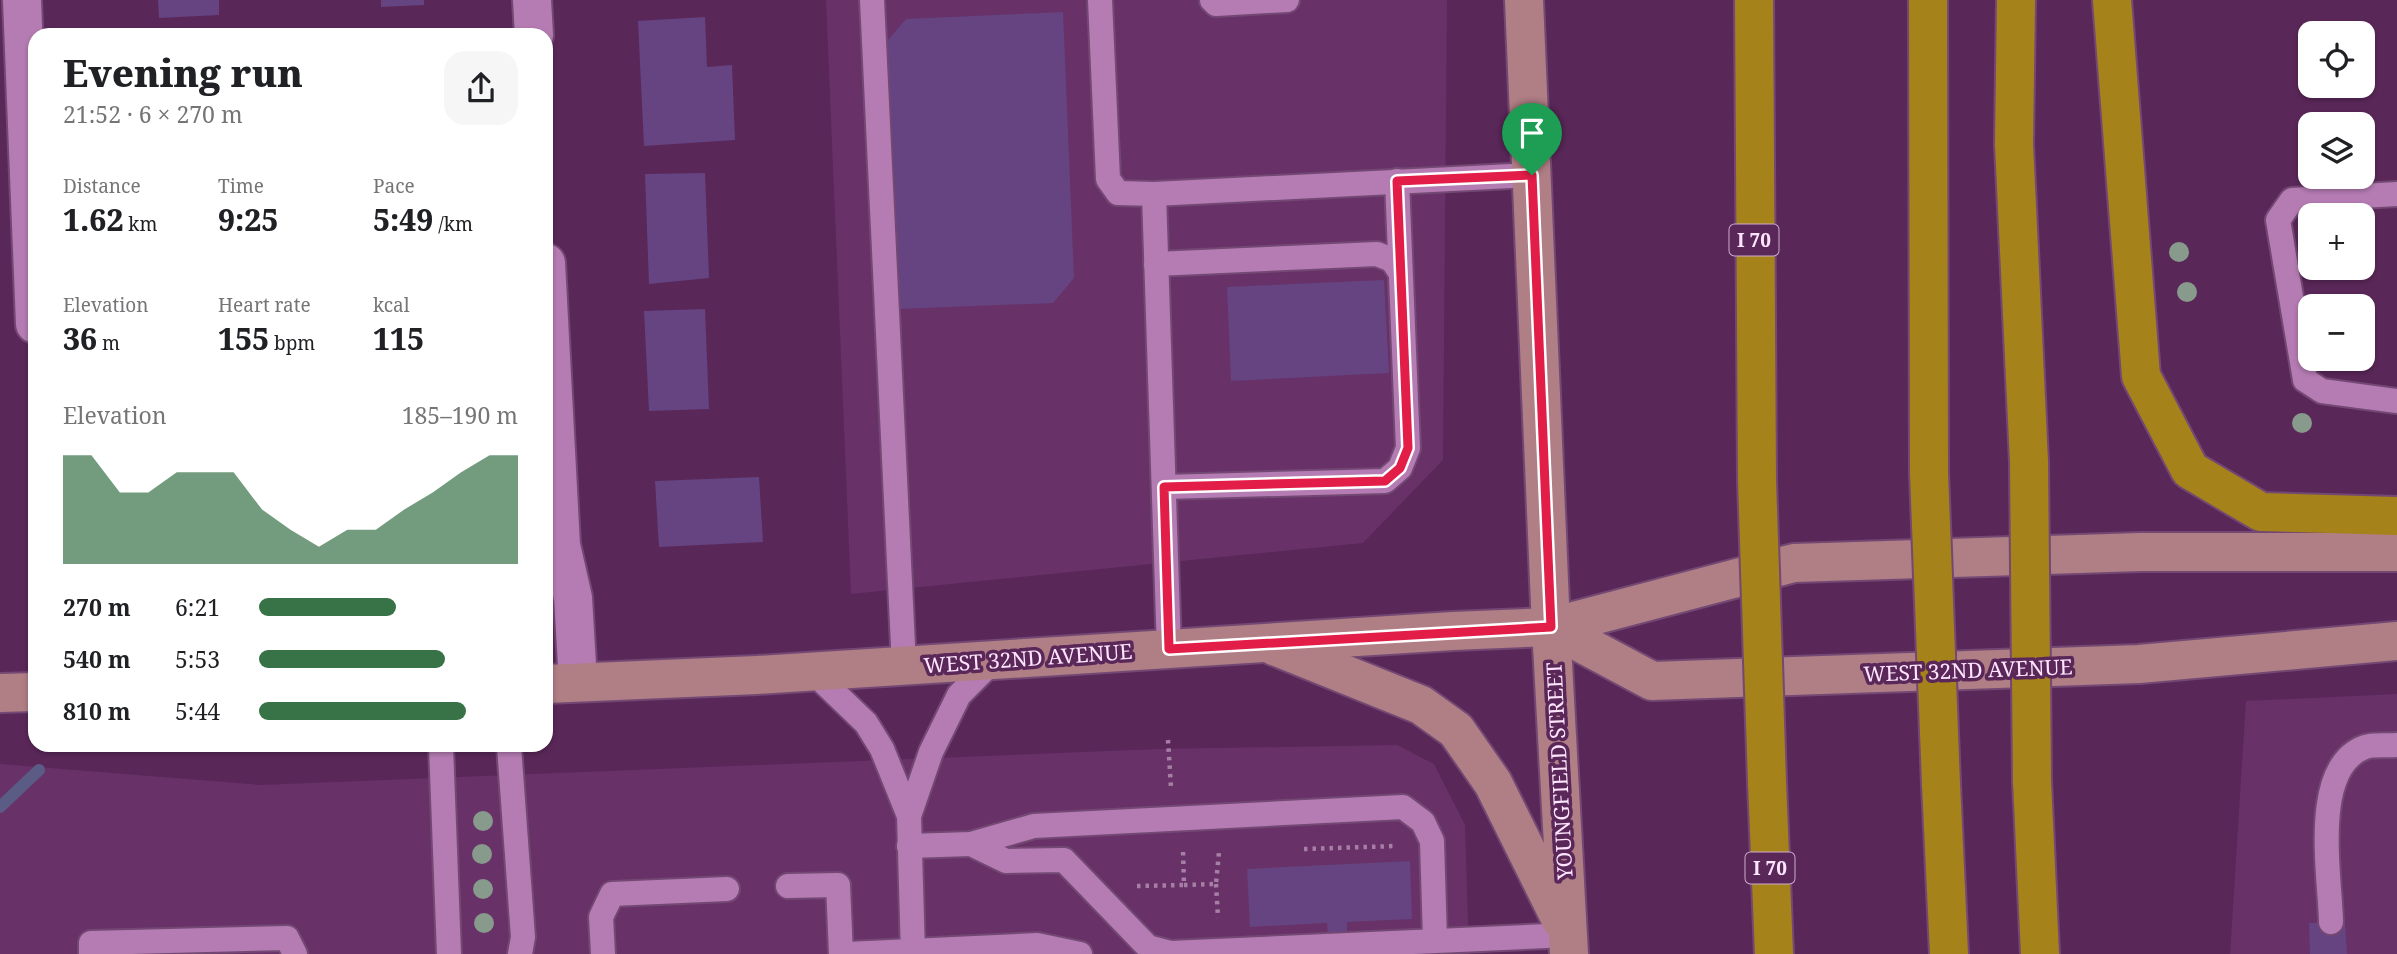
<!DOCTYPE html>
<meta charset="utf-8">
<style>
body{margin:0;font-family:"Noto Serif",serif;background:#f6f6f6;color:#202124;height:100vh;display:flex;flex-direction:column;font-size:26px;white-space:nowrap}
*{box-sizing:border-box;margin:0}
p{font-size:23px;color:#757577}
.icon{flex:none;width:38px;height:38px;fill:none;stroke:currentColor;stroke-width:2;stroke-linecap:round;stroke-linejoin:round}
.map{position:relative;flex:1;overflow:hidden}
.drawer{position:absolute;left:28px;top:28px;width:525px;height:724px;display:flex;flex-direction:column;background:#fff;border-radius:21px;box-shadow:0 2px 5px #0004}
.drawer>*{flex:none}
.fabs{position:absolute;left:2298px;top:21px;display:grid;gap:14px}
.fabs a{display:grid;place-items:center;width:77px;height:77px;border-radius:14px;background:#fff;box-shadow:0 2px 5px #0004;font-size:35px}
.pin{position:absolute;display:grid;place-items:center;width:60px;height:60px;color:#fff;margin:-72px -30px;border-radius:50% 50% 50% 0;rotate:-45deg;box-shadow:0 0 7px #0007}
.pin .icon{rotate:45deg}
.round{display:grid;place-items:center;flex:none;width:74px;height:74px;border-radius:21px;background:#f6f6f6}
.overview{display:flex;align-items:center;justify-content:space-between;height:119px;padding:0 35px}
h1{font-size:38px;font-weight:800;line-height:52px}
.metrics{display:grid;grid-template-columns:repeat(3,1fr);gap:10px;height:119px;padding:7px 35px}
.metrics div{display:grid;align-content:center}
.metrics b{font-size:30px;font-weight:800}
.metrics small{font-size:19px;font-weight:400}
.metrics p{font-size:19px}
.chart{height:196px;padding:14px 35px}
.chart p{display:flex;justify-content:space-between}
.chart svg{width:100%;height:126px;margin-top:7px;fill:#387247;opacity:.7}
ul{padding:0 35px;list-style:none;font-size:23px}
li{display:grid;grid-template-columns:112px 84px 1fr;align-items:center;height:52px}
li i{height:18px;border-radius:9px;background:#387247}
.map>svg:first-child{display:block}
.built{fill:#683168}
.lines{fill:none;stroke-linecap:round;stroke-linejoin:round}
.stream{stroke:#5b5c85;stroke-width:12}
.building{fill:#654481}
.lane-casing{stroke:#734873;stroke-width:28}
.street-casing{stroke:#734873;stroke-width:42}
.secondary-casing{stroke:#734873;stroke-width:42}
.highway-casing{stroke:#734873;stroke-width:42}
.path{stroke:#a67fa5;stroke-width:4.5;stroke-dasharray:3.5 5;stroke-linecap:butt}
.lane{stroke:#b57cb3;stroke-width:24}
.street{stroke:#b57cb3;stroke-width:38}
.secondary{stroke:#b07e85;stroke-width:38}
.highway{stroke:#a6821a;stroke-width:38}
.highway-bridge-casing{stroke:#734873;stroke-width:42;stroke-linecap:butt}
.highway-bridge{stroke:#a6821a;stroke-width:38}
.tree{fill:#879a8c}
.route-casing{stroke:#fff;stroke-width:14}
.route{stroke:#e11d48;stroke-width:9}
.labels{text-anchor:middle;dominant-baseline:central;stroke-width:7;stroke-linejoin:round;paint-order:stroke}
.shield{fill:#5a2759;stroke:#cdaccc;stroke-width:2}
.shield-label{font-size:19px;font-weight:bold;fill:#fee5fd}
.street-label{font-size:21px;fill:#fee5fd;stroke:#5a2759}
</style>
<div class="map">
<svg width="2397" height="954" viewBox="0 0 2397 954">
<rect width="100%" height="100%" fill="#5a2759"/>
<g class="built">
<polygon points="826,0 1447,0 1443,460 1363,543 851,594"/>
<polygon points="2397,694 2397,954 2230,954 2246,701"/>
<polygon points="1397,745 1434,764 1465,825 1469,954 0,954 0,764 261,785 1159,749"/>
</g>
<g class="lines">
<polyline class="stream" points="0,807 39,770"/>
</g>
<g class="building">
<polygon points="158,0 219,0 219,15 159,18"/>
<polygon points="381,0 424,0 424,5 381,7"/>
<polygon points="1063,12 1074,278 1053,303 898,309 889,102 871,103 868,52 887,51 887,41 906,19"/>
<polygon points="705,17 707,67 732,65 735,140 644,146 638,21"/>
<polygon points="705,173 709,278 649,284 645,174"/>
<polygon points="1384,280 1389,373 1231,381 1227,287"/>
<polygon points="705,309 709,409 649,411 644,311"/>
<polygon points="759,477 763,542 659,547 655,481"/>
<polygon points="1410,861 1412,919 1347,922 1347,934 1328,935 1327,923 1250,927 1247,869"/>
<polygon points="2345,922 2347,954 2310,954 2309,923"/>
</g>
<g class="lines">
<g class="lane-casing">
<g id="lane">
<polyline points="872,0 904,666"/>
<polyline points="1100,0 1108,179 1118,193 1154,194 1532,175"/>
<polyline points="1212,0 1216,4 1287,0"/>
<polyline points="1154,194 1169,649"/>
<polyline points="2397,194 2292,200 2278,220 2305,380 2322,391 2397,401"/>
<polyline points="1156,264 1377,254 1392,260 1400,272"/>
<polyline points="1164,487 1385,481 1400,468 1408,448 1397,181"/>
<polyline points="813,672 866,723 882,749 909,816 913,954"/>
<polyline points="441,746 449,954"/>
<polyline points="509,746 523,937 520,954"/>
<polyline points="909,816 931,752 959,695 994,660"/>
<polyline points="971,844 1006,861 1064,860 1148,947 1171,953 1569,935"/>
<polyline points="909,846 971,844 1034,826 1403,807 1423,822 1432,841 1435,940"/>
<polyline points="788,886 838,885 841,954"/>
<path d="M2331 922C2330 875 2310 767 2365 747 2373 744 2388 746 2397 745"/>
<polyline points="91,954 91,943 287,938 295,954"/>
<polyline points="603,954 601,917 612,894 727,889"/>
<polyline points="847,954 1037,945 1080,954"/>
</g>
</g>
<g class="street-casing">
<g id="street">
<polyline points="22,0 35,324"/>
<polyline points="532,0 534,35"/>
<polyline points="546,263 561,545 573,598 578,682"/>
</g>
</g>
<g class="secondary-casing">
<g id="secondary">
<polyline points="1524,0 1551,627 1569,954"/>
<polyline points="1551,627 1652,681 2139,664 2397,641"/>
<polyline points="1274,646 1421,705 1456,730 1493,783 1561,920"/>
<polyline points="546,684 757,675 1453,631 1551,627 1794,563 2140,552 2397,552"/>
<polyline points="0,693 35,692"/>
</g>
</g>
<g class="highway-casing">
<g id="highway">
<polyline points="1754,0 1757,481"/>
<polyline points="1928,0 1929,473"/>
<polyline points="2016,0 2014,144 2029,462"/>
<polyline points="2112,0 2141,376 2190,470 2261,512 2397,516"/>
<polyline points="2032,781 2040,954"/>
<polyline points="1767,782 1774,954"/>
<polyline points="1941,784 1949,954"/>
</g>
</g>
<g class="path">
<polyline points="1168,740 1171,788"/>
<polyline points="1304,849 1396,846"/>
<polyline points="1216,884 1218,918"/>
<polyline points="1184,885 1216,884 1219,852"/>
<polyline points="1137,886 1184,885 1183,851"/>
</g>
<use href="#lane" class="lane"/>
<use href="#street" class="street"/>
<use href="#secondary" class="secondary"/>
<use href="#highway" class="highway"/>
<g class="highway-bridge-casing">
<g id="highway-bridge">
<polyline points="2029,462 2032,781"/>
<polyline points="1929,473 1941,784"/>
<polyline points="1757,481 1767,782"/>
</g>
</g>
<use href="#highway-bridge" class="highway-bridge"/>
</g>
<g class="tree">
<circle cx="2179" cy="252" r="10"/>
<circle cx="2187" cy="292" r="10"/>
<circle cx="2302" cy="423" r="10"/>
<circle cx="483" cy="821" r="10"/>
<circle cx="482" cy="854" r="10"/>
<circle cx="483" cy="889" r="10"/>
<circle cx="484" cy="923" r="10"/>
</g>
<g class="lines">
<g class="route-casing">
<polygon id="route" points="1532,175 1551,627 1169,649 1164,487 1385,481 1400,468 1408,448 1397,181"/>
</g>
<use href="#route" class="route"/>
</g>
<g class="labels">
<g class="shield">
<rect x="1729.5" y="224.5" width="49" height="31" rx="5"/>
<rect x="1745.5" y="852.5" width="49" height="31" rx="5"/>
</g>
<g class="shield-label">
<text x="1754" y="240">I 70</text>
<text x="1770" y="868">I 70</text>
</g>
<g class="street-label">
<text transform="translate(1028 658) rotate(-4)">WEST 32ND AVENUE</text>
<text transform="translate(1968 670) rotate(-2)">WEST 32ND AVENUE</text>
<text transform="translate(1559 771) rotate(-93)">YOUNGFIELD STREET</text>
</g>
</g>
</svg>
<div class="fabs">
<a><svg class="icon" aria-label="locate" viewBox="0 0 24 24"><circle cx="12" cy="12" r="6"/><path d="M12 2v4M12 18v4M2 12h4M18 12h4"/></svg></a>
<a><svg class="icon" aria-label="layers" viewBox="0 0 24 24"><path d="M12 4l9 5-9 5-9-5zM3 14l9 5 9-5"/></svg></a>
<a>+</a>
<a>−</a>
</div>
<div class="pin" style="left:1532px;top:175px;background:#1e9e55"><svg class="icon" aria-label="arrive" viewBox="0 0 24 24"><path d="M6 21V4h12l-3 4 3 4H6"/></svg></div>
<section class="drawer">
<div class="overview"><div><h1>Evening run</h1><p>21:52 · 6 × 270 m</p></div><a class="round"><svg class="icon" aria-label="share" viewBox="0 0 24 24"><path d="M12 15V3M7 8l5-5 5 5M5 13v7h14v-7"/></svg></a></div>
<div class="metrics">
<div><p>Distance</p><b>1.62<small> km</small></b></div>
<div><p>Time</p><b>9:25</b></div>
<div><p>Pace</p><b>5:49<small> /km</small></b></div>
</div>
<div class="metrics">
<div><p>Elevation</p><b>36<small> m</small></b></div>
<div><p>Heart rate</p><b>155<small> bpm</small></b></div>
<div><p>kcal</p><b>115</b></div>
</div>
<div class="chart"><p><span>Elevation</span>185–190 m</p>
<svg viewBox="0 0 160 44" preserveAspectRatio="none"><path d="M0 44V6L10 6L20 19L30 19L40 12L50 12L60 12L70 25L80 32L90 38L100 32L110 32L120 25L130 19L140 12L150 6L160 6V44z"/></svg>
</div>
<ul>
<li><b>270 m</b>6:21<i style="width:53%"></i></li>
<li><b>540 m</b>5:53<i style="width:72%"></i></li>
<li><b>810 m</b>5:44<i style="width:80%"></i></li>
</ul>
</section>
</div>
